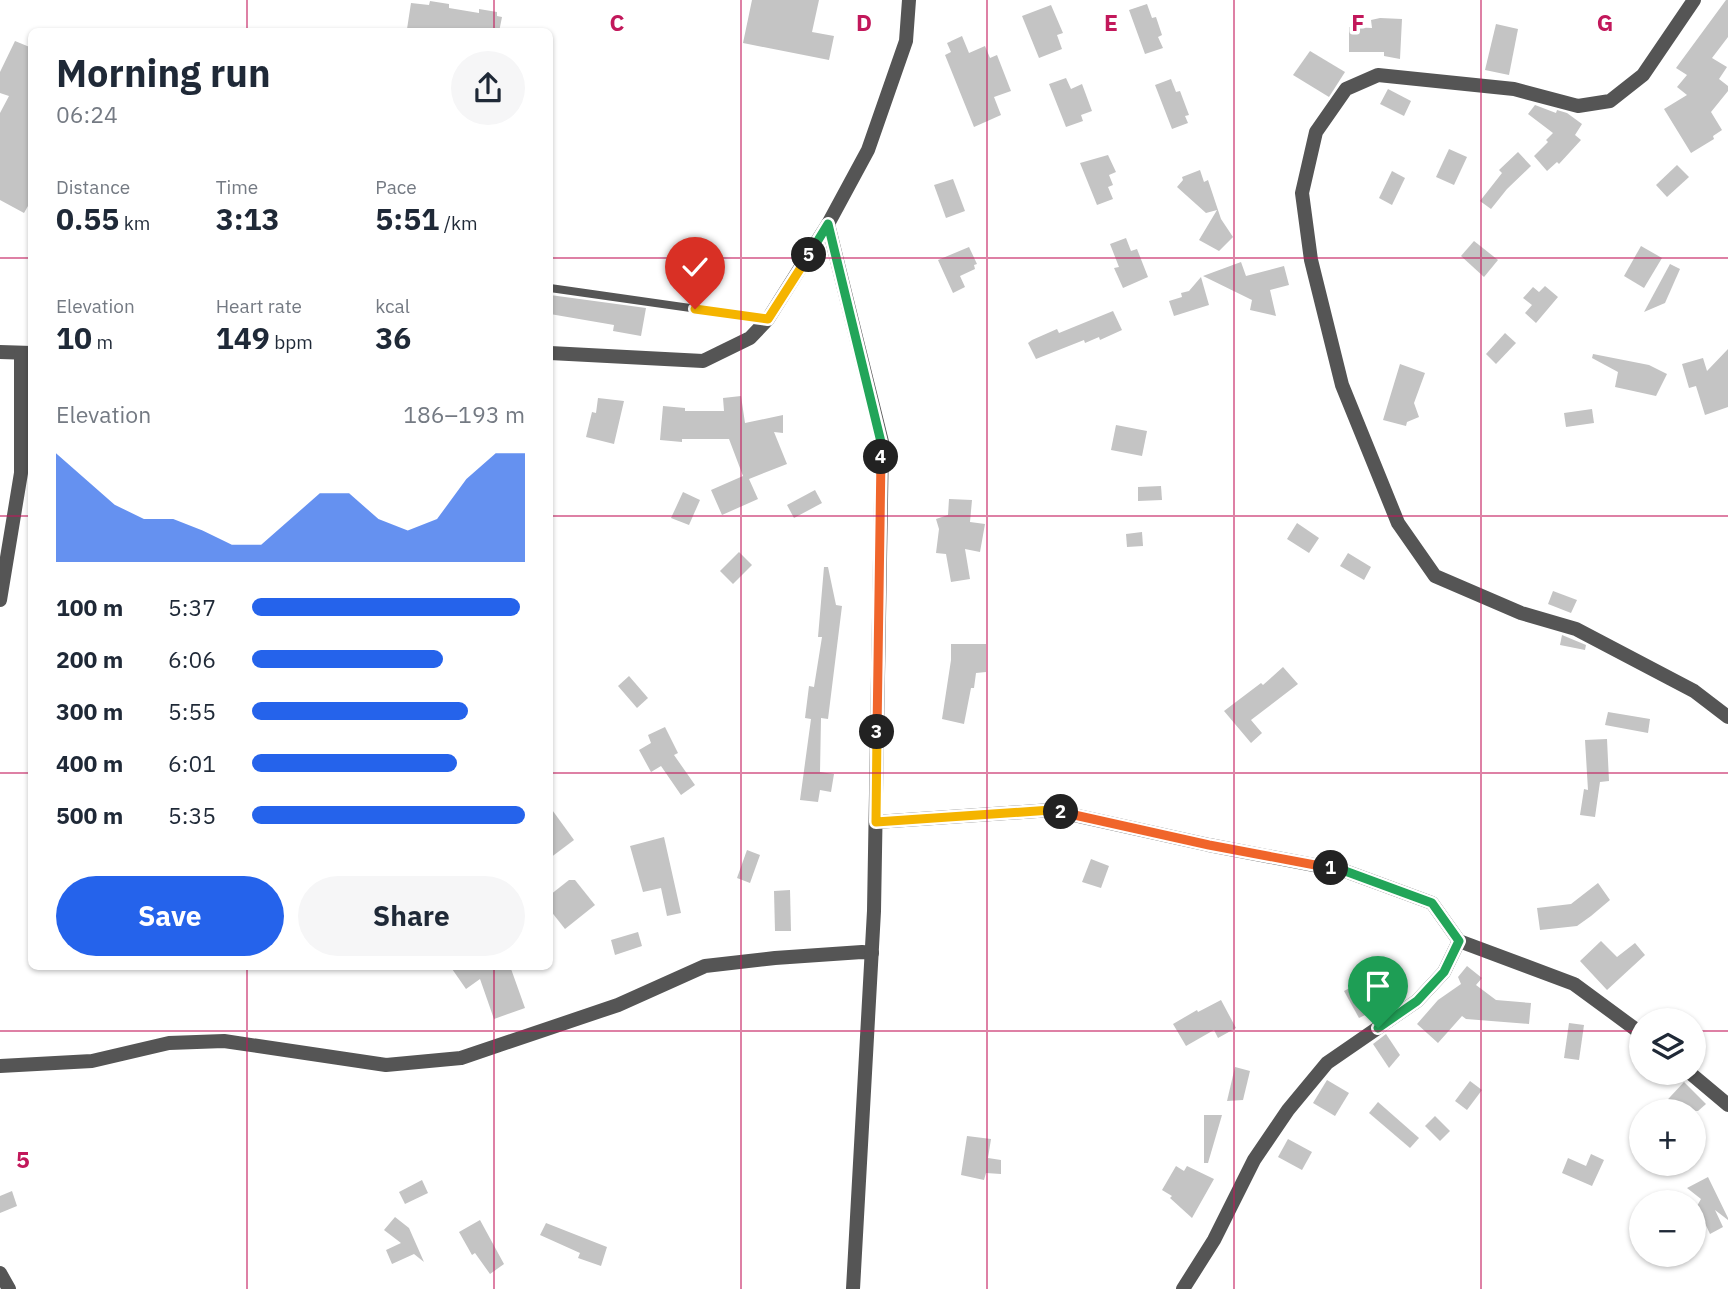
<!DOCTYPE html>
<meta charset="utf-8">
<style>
body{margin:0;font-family:"IBM Plex Sans",sans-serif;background:#f6f6f7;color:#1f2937;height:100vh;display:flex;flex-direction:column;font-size:26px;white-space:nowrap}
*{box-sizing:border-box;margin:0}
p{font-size:23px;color:#747a83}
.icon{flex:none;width:38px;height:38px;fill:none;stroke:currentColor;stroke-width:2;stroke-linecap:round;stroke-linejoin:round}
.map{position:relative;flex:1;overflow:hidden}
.sheet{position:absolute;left:28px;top:28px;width:525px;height:942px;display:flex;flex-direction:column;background:#fff;border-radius:10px;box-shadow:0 2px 5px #0004}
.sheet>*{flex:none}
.controls{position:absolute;left:1629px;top:1008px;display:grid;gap:14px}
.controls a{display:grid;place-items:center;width:77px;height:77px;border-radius:50%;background:#fff;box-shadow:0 2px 5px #0004;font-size:35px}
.pin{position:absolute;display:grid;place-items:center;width:60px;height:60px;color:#fff;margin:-72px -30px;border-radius:50% 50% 50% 0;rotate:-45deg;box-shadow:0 0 7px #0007}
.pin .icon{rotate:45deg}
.km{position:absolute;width:35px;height:35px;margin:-18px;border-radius:50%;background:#222;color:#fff;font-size:19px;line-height:35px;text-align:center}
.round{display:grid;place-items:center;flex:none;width:74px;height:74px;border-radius:37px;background:#f6f6f7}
.head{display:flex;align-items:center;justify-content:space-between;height:119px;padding:0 28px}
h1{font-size:38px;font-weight:800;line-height:52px}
.metrics{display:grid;grid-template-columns:repeat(3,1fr);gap:10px;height:119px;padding:7px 28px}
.metrics div{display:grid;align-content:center}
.metrics b{font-size:30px;font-weight:800}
.metrics small{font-size:19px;font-weight:400}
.metrics p{font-size:19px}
.chart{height:196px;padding:14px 28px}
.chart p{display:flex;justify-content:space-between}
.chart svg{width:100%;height:126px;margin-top:7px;fill:#2563eb;opacity:.7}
.primary-button{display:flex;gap:14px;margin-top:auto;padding:14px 28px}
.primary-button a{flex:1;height:80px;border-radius:42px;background:#2563eb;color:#fff;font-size:28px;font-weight:800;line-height:80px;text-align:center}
.primary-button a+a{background:#f6f6f7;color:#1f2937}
ul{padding:0 28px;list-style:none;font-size:23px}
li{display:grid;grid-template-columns:112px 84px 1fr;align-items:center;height:52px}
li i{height:18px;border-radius:9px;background:#2563eb}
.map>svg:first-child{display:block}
.building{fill:#c4c4c4}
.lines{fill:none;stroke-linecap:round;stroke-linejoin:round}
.service{stroke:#555;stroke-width:8}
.minor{stroke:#555;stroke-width:14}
.tertiary{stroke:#555;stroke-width:14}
.split-1-casing{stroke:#fff;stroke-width:14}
.split-2-casing{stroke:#fff;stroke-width:14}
.split-3-casing{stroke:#fff;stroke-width:14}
.split-4-casing{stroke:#fff;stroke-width:14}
.split-5-casing{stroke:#fff;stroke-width:14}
.split-6-casing{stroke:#fff;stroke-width:14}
.split-1{stroke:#22a559;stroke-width:9}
.split-2{stroke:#f0652b;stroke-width:9}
.split-3{stroke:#f5b400;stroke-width:9}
.split-4{stroke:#f0652b;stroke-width:9}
.split-5{stroke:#22a559;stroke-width:9}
.split-6{stroke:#f5b400;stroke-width:9}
.grid{fill:none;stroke:#c2185b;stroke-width:2;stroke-opacity:0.55}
.grid-label{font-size:23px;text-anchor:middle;font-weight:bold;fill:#c2185b;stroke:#fff;stroke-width:7;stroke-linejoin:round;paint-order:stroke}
</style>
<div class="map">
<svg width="1728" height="1289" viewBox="0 0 1728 1289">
<rect width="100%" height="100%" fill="#fff"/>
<g class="building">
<polygon points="752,0 819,0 812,32 834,36 829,60 743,43"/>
<polygon points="1726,0 1728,0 1728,37 1712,58 1727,67 1719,79 1728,86 1728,91 1711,112 1722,130 1713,136 1714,139 1691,153 1664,109 1687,95 1677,87 1687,75 1676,68"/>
<polygon points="430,1 449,4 449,8 479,13 479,9 497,12 497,16 502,17 499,32 424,32 407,29 411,3 429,5"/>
<polygon points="1147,4 1152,18 1156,17 1162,35 1158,37 1163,48 1145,54 1129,10"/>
<polygon points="1051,5 1063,33 1057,35 1062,49 1039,58 1022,16"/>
<polygon points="1380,18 1402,19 1400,59 1384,56 1384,52 1349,52 1349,27 1372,28 1371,20"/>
<polygon points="1496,24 1518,29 1509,75 1485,70"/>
<polygon points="962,36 969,53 985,46 990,58 997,55 1011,91 994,97 1001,115 974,127 945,55 951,52 947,43"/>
<polygon points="15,41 32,48 32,199 24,213 0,200 0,113 9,96 0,93 0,72"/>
<polygon points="1310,51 1345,72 1329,97 1293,75"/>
<polygon points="1066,78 1071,89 1082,84 1092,111 1081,115 1083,121 1066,127 1049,84"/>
<polygon points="1171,79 1176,92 1180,91 1189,115 1185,116 1188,123 1172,129 1155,85"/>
<polygon points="1388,89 1411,101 1404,116 1380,104"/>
<polygon points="1535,105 1556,113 1557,110 1567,113 1582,124 1575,135 1581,140 1559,164 1557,162 1547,171 1534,156 1548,142 1546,140 1553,133 1528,114"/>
<polygon points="1449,149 1467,157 1454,185 1436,177"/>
<polygon points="1518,152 1531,166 1507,189 1491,209 1480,201 1502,173 1499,170"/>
<polygon points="1108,155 1116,172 1109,175 1113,185 1108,187 1113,199 1097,205 1080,163"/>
<polygon points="1677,165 1689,177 1667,197 1656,185"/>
<polygon points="1200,170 1204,182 1208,180 1221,219 1233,237 1219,251 1199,240 1217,210 1206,213 1177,187 1183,180 1182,177"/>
<polygon points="1392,171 1405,178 1392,205 1379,198"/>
<polygon points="953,179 965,211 946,218 934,185"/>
<polygon points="1126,238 1131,251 1137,249 1148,277 1123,288 1114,268 1119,267 1110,244"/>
<polygon points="1474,241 1498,260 1484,277 1461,256"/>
<polygon points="1641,246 1662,258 1644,288 1624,276"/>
<polygon points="969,247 977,264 974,265 975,269 960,276 965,287 953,293 938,260"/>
<polygon points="1241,262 1246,276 1284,266 1289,285 1270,290 1276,316 1250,310 1252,300 1203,276"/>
<polygon points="1670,264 1680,269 1665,303 1644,312"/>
<polygon points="1201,277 1209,305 1174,316 1169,301 1182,297 1181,293 1189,291"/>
<polygon points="1545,286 1558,297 1536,323 1525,313 1532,305 1523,298 1533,287 1539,292"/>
<polygon points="550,295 646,308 641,336 613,331 614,325 550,314"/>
<polygon points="1113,311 1122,330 1100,340 1099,337 1085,343 1084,340 1036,359 1028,343 1032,340 1057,329 1059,333"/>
<polygon points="1505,333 1516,343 1496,364 1486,354"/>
<polygon points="1728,349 1728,407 1705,415 1696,386 1689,388 1682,364 1703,358 1707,371"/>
<polygon points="1593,354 1649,365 1667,374 1656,396 1615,387 1618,372 1592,358"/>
<polygon points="1400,364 1425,373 1414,403 1419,417 1407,422 1406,426 1383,420"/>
<polygon points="741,396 745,423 783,415 783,433 774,432 787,464 749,479 758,499 722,515 711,490 743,476 729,439 682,439 682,442 660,440 663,406 685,408 685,411 724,411 723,398"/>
<polygon points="598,398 624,401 614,444 586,437 592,412 596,413"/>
<polygon points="1592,409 1594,423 1566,427 1564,413"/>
<polygon points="1116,425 1147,431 1142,456 1111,450"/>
<polygon points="1161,486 1162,500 1138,501 1138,487"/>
<polygon points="815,490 822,503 794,518 787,505"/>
<polygon points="683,492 700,500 689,525 671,518"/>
<polygon points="949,499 972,500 970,522 985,524 980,552 965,549 970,579 951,582 946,554 936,553 939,529 936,519 948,515"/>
<polygon points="1297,523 1319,538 1309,553 1287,539"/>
<polygon points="1142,532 1143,546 1127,547 1126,534"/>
<polygon points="739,552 752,565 733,584 720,571"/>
<polygon points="1348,553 1371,567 1364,580 1340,566"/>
<polygon points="824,567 828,567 836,605 842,606 828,719 821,718 820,772 834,774 831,792 820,790 818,802 800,800 811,719 805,718 809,686 814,687 822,637 818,637"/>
<polygon points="1553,591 1577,600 1571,613 1548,604"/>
<polygon points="1562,635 1586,645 1585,650 1560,645"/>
<polygon points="951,644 986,644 986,672 976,673 974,688 971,688 964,724 942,719 951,660"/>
<polygon points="1283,667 1298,684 1251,720 1262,733 1251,743 1224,711 1261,683 1263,685"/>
<polygon points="629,676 648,698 637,708 618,686"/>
<polygon points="1608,712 1650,719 1648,733 1605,725"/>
<polygon points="665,727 678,753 674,755 695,785 681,795 661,766 651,772 639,750 651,743 648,735"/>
<polygon points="1607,739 1609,781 1600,782 1595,817 1580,815 1584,789 1588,790 1585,740"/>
<polygon points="550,807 574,840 550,858"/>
<polygon points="664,837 681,913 667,916 661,888 643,892 630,846"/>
<polygon points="747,850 760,855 750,883 737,878"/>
<polygon points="1091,859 1109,866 1101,888 1082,882"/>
<polygon points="569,880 575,880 595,905 565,929 550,910 550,895"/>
<polygon points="1598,883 1610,900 1591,916 1577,926 1540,930 1537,908 1571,904"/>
<polygon points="790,890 791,931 775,931 774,891"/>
<polygon points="638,932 642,946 615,955 611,940"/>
<polygon points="1601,941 1617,957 1635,943 1645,955 1607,990 1580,961"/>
<polygon points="450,966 510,966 525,1008 494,1019 480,979 466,989"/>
<polygon points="1467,966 1482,978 1476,985 1496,1000 1531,1003 1529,1024 1466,1019 1462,1016 1438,1043 1417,1024 1438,1000 1461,984 1458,977"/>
<polygon points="1387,968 1400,998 1359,1018 1344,991"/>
<polygon points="1221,1000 1236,1028 1218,1038 1214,1030 1186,1046 1173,1024 1197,1010 1198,1012"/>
<polygon points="1569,1023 1584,1025 1579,1060 1564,1058"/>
<polygon points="1386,1034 1400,1055 1389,1068 1373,1044"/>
<polygon points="1235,1067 1250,1071 1243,1100 1227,1101"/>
<polygon points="1327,1080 1349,1093 1335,1116 1313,1103"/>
<polygon points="1470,1081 1482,1090 1467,1110 1455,1101"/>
<polygon points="1684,1082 1706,1104 1698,1111 1657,1111"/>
<polygon points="1378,1102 1419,1138 1410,1148 1369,1113"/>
<polygon points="1204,1115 1222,1115 1208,1163 1204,1163"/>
<polygon points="1435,1116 1450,1131 1440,1141 1425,1126"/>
<polygon points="967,1136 991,1139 988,1158 1001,1160 1001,1174 986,1173 984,1180 961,1175"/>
<polygon points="1288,1139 1312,1152 1302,1170 1278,1157"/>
<polygon points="1591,1154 1604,1160 1592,1186 1562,1173 1568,1158 1586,1166"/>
<polygon points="1176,1166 1184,1171 1187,1166 1214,1179 1192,1218 1170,1198 1172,1196 1162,1190"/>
<polygon points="1708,1177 1728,1218 1728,1220 1715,1210 1723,1227 1710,1234 1697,1206 1701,1199 1687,1188"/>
<polygon points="422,1180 428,1193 405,1204 399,1192"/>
<polygon points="12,1191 17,1206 0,1213 0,1196"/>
<polygon points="395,1217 409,1228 424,1262 414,1254 392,1264 386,1250 401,1243 384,1230"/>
<polygon points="480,1220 504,1264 490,1274 475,1253 472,1255 459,1232"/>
<polygon points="546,1223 607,1247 601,1266 578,1258 580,1253 540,1235"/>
</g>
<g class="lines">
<polyline class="service" points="550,288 768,319"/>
<g class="minor">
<polyline points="1694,0 1643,75 1610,101 1578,106 1514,89 1378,75 1346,89 1316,132 1302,193 1311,260 1342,385 1398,523 1435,576 1521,613 1576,629 1694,691 1728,717"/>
<polyline points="0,352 32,353"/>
<polyline points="550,353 703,361 750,338 768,319 828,224"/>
<polyline points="0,600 21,473 21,353"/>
<polyline points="876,822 1051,810 1209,845 1345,871 1432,903 1459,941 1444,972 1417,1001 1327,1063 1288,1110 1254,1160 1214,1240 1183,1289"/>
<polyline points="1459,941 1574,984 1642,1034"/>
<polyline points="0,1066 92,1061 169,1043 224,1041 386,1065 461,1058 618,1005 705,966 775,958 862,952 872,953"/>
<polyline points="1690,1073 1728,1105"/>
<polyline points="0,1273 9,1289"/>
</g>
<polyline class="tertiary" points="853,1289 874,911 882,442 828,224 868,150 906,41 909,0"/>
</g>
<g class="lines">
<g class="split-1-casing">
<polyline id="split-1" points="1331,868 1345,871 1432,903 1459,941 1444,972 1417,1001 1378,1028"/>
</g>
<g class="split-2-casing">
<polyline id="split-2" points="1061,812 1209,845 1331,868"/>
</g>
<g class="split-3-casing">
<polyline id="split-3" points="877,732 876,822 1051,810 1061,812"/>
</g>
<g class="split-4-casing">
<polyline id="split-4" points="877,732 881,457"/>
</g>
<g class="split-5-casing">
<polyline id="split-5" points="809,255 828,224 881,442 881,457"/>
</g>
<g class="split-6-casing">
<polyline id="split-6" points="695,309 768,319 809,255"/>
</g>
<use href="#split-1" class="split-1"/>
<use href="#split-2" class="split-2"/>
<use href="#split-3" class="split-3"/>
<use href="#split-4" class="split-4"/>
<use href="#split-5" class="split-5"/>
<use href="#split-6" class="split-6"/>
</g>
<path class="grid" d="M247 0V32M494 0V32M741 0V1289M987 0V1289M1234 0V1289M1481 0V1289M0 258H32M550 258H1728M0 516H32M550 516H1728M0 773H32M550 773H1728M247 966V1289M494 966V1289M0 1031H1642M1694 1031H1728"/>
<g class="grid-label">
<text x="617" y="31">C</text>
<text x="864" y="31">D</text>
<text x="1111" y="31">E</text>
<text x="1358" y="31">F</text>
<text x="1605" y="31">G</text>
<text x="23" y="1168">5</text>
</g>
</svg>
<div class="controls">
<a><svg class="icon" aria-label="layers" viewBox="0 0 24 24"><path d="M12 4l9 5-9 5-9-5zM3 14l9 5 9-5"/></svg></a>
<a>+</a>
<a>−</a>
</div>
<div class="pin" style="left:1378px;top:1028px;background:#1e9e55"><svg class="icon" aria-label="arrive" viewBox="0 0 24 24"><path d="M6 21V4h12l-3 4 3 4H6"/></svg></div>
<div class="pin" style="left:695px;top:309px;background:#d93025"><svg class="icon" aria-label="check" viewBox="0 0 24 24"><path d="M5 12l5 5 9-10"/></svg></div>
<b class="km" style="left:1331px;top:868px">1</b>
<b class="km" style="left:1061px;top:812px">2</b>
<b class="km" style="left:877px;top:732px">3</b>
<b class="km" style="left:881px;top:457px">4</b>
<b class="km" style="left:809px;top:255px">5</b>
<section class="sheet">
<div class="head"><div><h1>Morning run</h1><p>06:24</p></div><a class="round"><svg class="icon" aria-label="share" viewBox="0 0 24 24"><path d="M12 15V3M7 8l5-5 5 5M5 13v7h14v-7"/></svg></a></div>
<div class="metrics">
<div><p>Distance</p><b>0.55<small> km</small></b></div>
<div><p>Time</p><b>3:13</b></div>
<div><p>Pace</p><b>5:51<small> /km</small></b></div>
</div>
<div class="metrics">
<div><p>Elevation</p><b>10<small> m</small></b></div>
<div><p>Heart rate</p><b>149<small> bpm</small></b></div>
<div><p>kcal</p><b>36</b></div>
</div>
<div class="chart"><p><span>Elevation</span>186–193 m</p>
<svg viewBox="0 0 160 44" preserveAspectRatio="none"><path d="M0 44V6L10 15L20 24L30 29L40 29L50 33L60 38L70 38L80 29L90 20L100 20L110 29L120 33L130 29L140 15L150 6L160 6V44z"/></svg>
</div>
<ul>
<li><b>100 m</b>5:37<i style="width:98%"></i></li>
<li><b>200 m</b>6:06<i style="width:70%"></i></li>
<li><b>300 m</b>5:55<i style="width:79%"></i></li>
<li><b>400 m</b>6:01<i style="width:75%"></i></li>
<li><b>500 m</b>5:35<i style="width:100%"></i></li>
</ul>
<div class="primary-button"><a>Save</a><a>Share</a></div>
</section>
</div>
